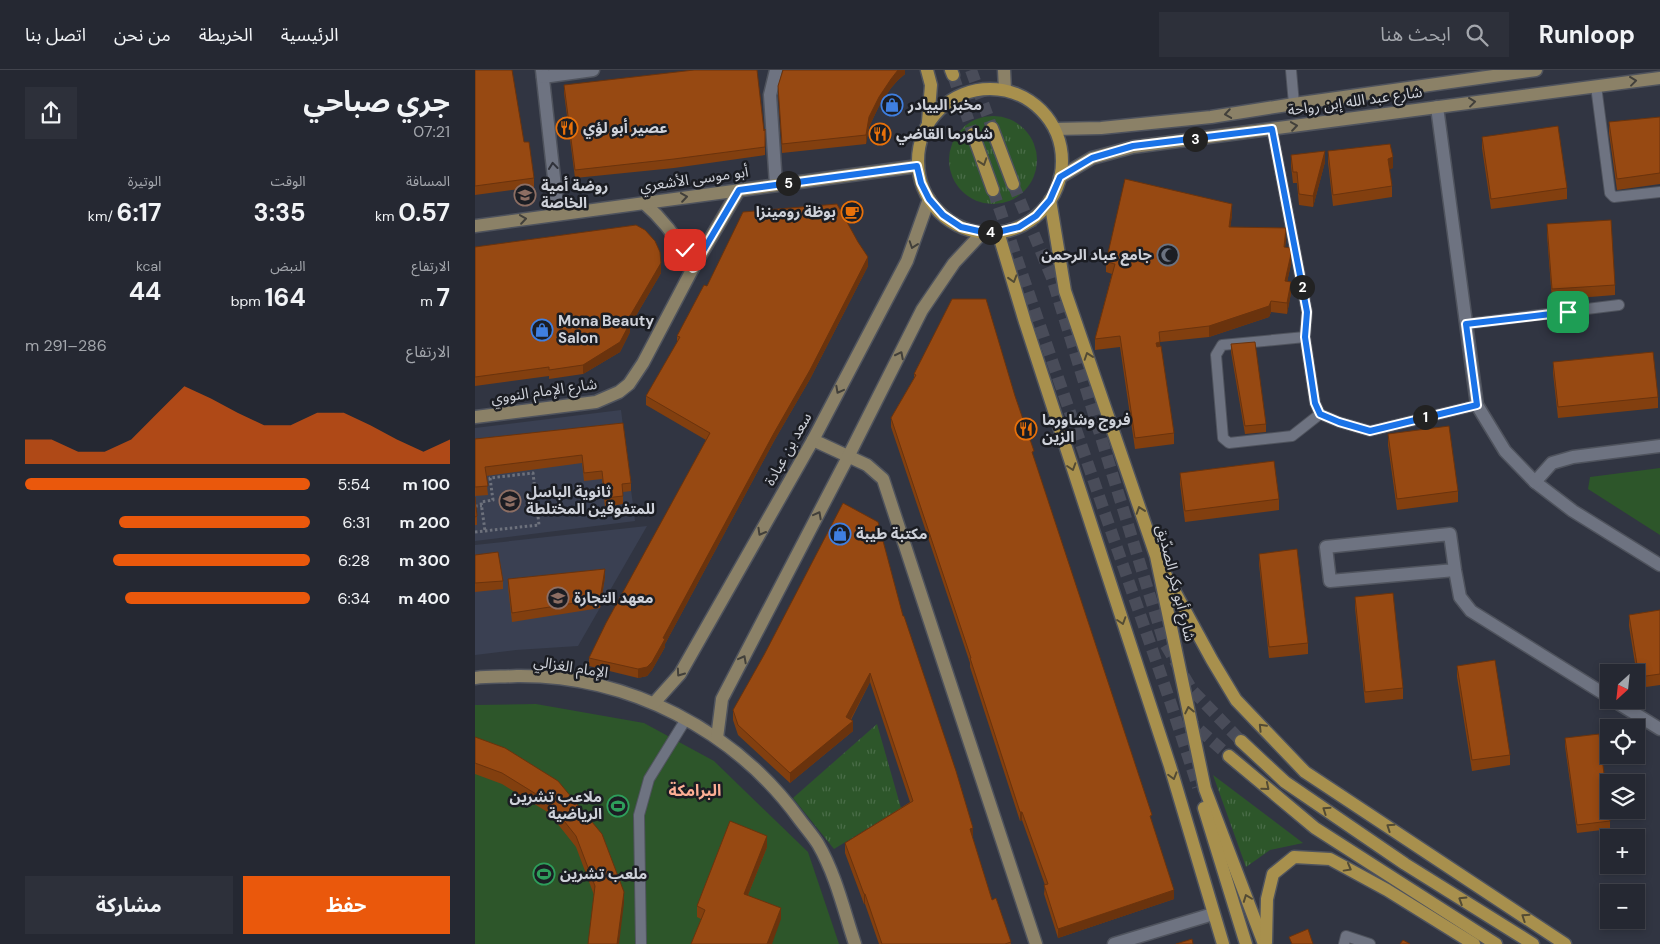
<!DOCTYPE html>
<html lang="ar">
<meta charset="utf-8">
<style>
body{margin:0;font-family:"DM Sans","Noto Sans Arabic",sans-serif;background:#2d303a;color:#f1f3f6;direction:rtl;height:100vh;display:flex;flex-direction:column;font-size:19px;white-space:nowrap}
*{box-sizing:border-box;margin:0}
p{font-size:16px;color:#a3a6ac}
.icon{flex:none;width:28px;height:28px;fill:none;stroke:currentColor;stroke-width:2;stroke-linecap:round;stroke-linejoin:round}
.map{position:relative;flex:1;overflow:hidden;direction:ltr}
.panel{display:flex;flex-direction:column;background:#252832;width:475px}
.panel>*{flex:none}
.needle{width:32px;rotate:207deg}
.buttons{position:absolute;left:1125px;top:594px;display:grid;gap:10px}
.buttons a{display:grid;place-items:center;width:45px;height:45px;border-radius:0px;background:#252832;box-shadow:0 2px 8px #0003,0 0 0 1px #42444d;font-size:25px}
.pin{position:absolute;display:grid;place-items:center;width:42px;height:42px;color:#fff;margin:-21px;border-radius:10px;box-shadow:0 2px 8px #0006}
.km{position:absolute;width:25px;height:25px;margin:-12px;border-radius:50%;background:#222;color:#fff;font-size:14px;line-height:25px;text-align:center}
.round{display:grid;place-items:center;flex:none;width:52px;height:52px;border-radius:0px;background:#2d303a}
.head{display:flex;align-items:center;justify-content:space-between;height:85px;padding:0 25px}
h1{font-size:28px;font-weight:700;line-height:38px}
.metrics{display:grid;grid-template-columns:repeat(3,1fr);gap:8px;height:85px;padding:5px 25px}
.metrics div{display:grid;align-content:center}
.metrics b{font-size:25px;font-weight:700}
.metrics small{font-size:14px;font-weight:400}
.metrics p{font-size:14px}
.chart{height:140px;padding:10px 25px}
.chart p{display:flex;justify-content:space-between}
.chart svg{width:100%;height:90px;margin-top:5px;fill:#ea580c;opacity:.7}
.cta{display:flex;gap:10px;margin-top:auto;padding:10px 25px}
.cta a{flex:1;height:58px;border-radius:0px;background:#ea580c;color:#fff;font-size:20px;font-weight:700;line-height:58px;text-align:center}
.cta a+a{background:#2d303a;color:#f1f3f6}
ul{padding:0 25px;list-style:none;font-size:16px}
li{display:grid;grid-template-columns:80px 60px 1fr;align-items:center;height:38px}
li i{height:12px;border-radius:6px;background:#ea580c}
header{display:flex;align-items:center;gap:30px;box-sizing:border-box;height:70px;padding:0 25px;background:#252832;border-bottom:1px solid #42444d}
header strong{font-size:24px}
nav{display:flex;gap:28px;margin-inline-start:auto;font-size:18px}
.search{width:350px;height:45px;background:#2d303a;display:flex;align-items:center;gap:12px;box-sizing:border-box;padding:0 18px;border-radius:0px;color:#a3a6ac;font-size:19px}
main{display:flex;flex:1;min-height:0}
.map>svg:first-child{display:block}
.built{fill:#3a4052}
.grass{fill:url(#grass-tufts)}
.green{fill:#2d562a}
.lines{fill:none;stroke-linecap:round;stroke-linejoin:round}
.primary-tunnel{stroke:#494c59;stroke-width:12;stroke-dasharray:12 6;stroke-linecap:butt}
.lane-casing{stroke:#4f535d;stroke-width:12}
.street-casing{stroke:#4f535d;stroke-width:15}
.secondary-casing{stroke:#4f535d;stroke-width:15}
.primary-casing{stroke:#4f535d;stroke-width:15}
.path{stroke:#6d717c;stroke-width:3;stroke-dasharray:2.5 2.5;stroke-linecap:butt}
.lane{stroke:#6e7381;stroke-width:10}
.street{stroke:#6e7381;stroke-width:12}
.secondary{stroke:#8b8167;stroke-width:12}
.primary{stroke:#a8904d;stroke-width:12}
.wall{fill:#823f0f}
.shaded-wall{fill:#6a330d}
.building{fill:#974912;stroke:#6a330d}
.oneway{stroke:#42403b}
.oneway2{stroke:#534b34}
.oneway3{stroke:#30323a}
.route-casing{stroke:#fff;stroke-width:10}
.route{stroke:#1a73e8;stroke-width:6}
.labels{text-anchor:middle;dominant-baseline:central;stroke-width:5;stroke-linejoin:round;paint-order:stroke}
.street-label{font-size:15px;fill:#ced1d9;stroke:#1b1d23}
.poi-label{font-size:15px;font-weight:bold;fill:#ced1d9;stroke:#1b1d23;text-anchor:start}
.neighbourhood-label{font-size:16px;font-weight:bold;fill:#fdae94;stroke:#1b1d23}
</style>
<header>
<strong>Runloop</strong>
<div class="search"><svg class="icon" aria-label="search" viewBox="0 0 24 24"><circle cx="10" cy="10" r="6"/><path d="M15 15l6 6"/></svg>ابحث هنا</div>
<nav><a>الرئيسية</a><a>الخريطة</a><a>من نحن</a><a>اتصل بنا</a></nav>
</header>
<main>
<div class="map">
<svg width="1185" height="874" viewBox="0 0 1185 874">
<defs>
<pattern id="grass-tufts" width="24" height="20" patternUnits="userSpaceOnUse" patternTransform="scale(1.25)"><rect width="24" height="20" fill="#2d562a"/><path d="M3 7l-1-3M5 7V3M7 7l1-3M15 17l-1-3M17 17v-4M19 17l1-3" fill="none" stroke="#4a6d48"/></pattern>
</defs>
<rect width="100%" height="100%" fill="#313542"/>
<g class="built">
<polygon points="146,340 160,451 0,471 0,358"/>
<polygon points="172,456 103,576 41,580 0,585 0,475"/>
</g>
<g class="grass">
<circle cx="518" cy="90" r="44"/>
<polygon points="402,654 426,738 359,779 318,728"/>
<polygon points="738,705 828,773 795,780 771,797"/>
</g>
<g class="green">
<polygon points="1185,398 1185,465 1113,419 1115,407"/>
<polygon points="61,634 169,653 239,691 333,782 364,874 0,874 0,635"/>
</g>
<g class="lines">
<g class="primary-tunnel">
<polyline points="496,0 517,58"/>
<polyline points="478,5 498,64"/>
<polyline points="538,114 577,208 689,572 717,620 766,671"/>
<polyline points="518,120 696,634 723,717"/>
<polyline points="711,648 754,686"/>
</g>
<g class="lane-casing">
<g id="lane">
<polyline points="816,0 819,34"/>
<polyline points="1121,16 1135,123 1139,127 1185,122"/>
<polyline points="797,59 832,242 830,267 840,333 845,344 864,352 895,361 1002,335"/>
<polyline points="991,254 1144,235"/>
<polyline points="830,267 747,275 741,285 748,368 754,373 817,366 845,344"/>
<polyline points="166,874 164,745 174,709 211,649"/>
<polyline points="869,874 871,866 895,874"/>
</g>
</g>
<g class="street-casing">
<g id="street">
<polyline points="67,0 83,144"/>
<polyline points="68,7 118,0"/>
<polyline points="962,37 1002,335 1030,381 1060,412 1098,441 1185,495"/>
<polyline points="301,115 295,25 301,0"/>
<polyline points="1060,412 1077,393 1098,387 1185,376"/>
<polyline points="980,500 855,511 851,477 975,464 980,500 985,527 996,541 1134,627"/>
<polyline points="1138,630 1185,659"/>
<polyline points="639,874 738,844"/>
</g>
</g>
<g class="secondary-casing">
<g id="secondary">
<polyline points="529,0 530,20"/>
<polyline points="580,59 626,58 736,47 819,34 1061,0"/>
<polyline points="585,107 617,88 658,77 1185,8"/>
<path d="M169 133C191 152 206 173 218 198"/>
<polyline points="0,156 443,96"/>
<polyline points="0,347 121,332 144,322 154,314 168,293 218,198 264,120"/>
<polyline points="338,370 392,395 408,409 561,874"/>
<path d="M0 608C14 606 28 607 42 606 153 605 260 660 325 750 331 758 338 766 343 774 361 805 369 841 380 874"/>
<polyline points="179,633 205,604 338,370 432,191 454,129"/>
<polyline points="242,668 247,629 373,387 447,240 479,193 508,162"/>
</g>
</g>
<g class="primary-casing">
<g id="primary">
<polyline points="452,0 456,15 453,52"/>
<polyline points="476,0 478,5"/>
<circle cx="515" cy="91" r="72"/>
<polyline points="517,58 538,114"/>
<polyline points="498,64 518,120"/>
<polyline points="575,130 590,221 681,486 730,719 789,874"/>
<polyline points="523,162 550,252 695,696 748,874"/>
<polyline points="688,500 737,590 761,630 830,702 1090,874"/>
<polyline points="766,671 810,712 930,794 1058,874"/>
<polyline points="754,686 840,758 1021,874"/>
<polyline points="729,738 771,874"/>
<polyline points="791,872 792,829 798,804 819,787 855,789 912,820 999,874"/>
</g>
</g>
<g class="path">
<polyline points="0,436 7,436"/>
<polyline points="0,462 64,455 58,403 15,408 18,430 6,432 10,461"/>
</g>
<use href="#lane" class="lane"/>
<use href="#street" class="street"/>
<use href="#secondary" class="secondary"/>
<use href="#primary" class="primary"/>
</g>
<g class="wall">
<polygon points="0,0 49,72 59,108 59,117 0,125"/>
<polygon points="430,0 430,4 423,10 416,18 404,36 394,57 391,74 307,83 303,16"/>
<polygon points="89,15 289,61 290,59 290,85 199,98 100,108 89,23"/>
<polygon points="1185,47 1185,114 1142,120 1134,63 1134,52"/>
<polygon points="1007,67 1092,118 1092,129 1016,139 1007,78"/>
<polygon points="853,81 918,98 914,99 917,116 917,127 858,136 853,92"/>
<polygon points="816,85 850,92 838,137 824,135 822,113 818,113 816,96"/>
<polygon points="757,145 755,157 811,169 810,177 816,194 812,212 816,223 812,244 796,242 794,247 734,267 685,272 685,277 699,363 699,374 660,379 645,277 620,280 620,269 637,204 631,202 631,192"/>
<polygon points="1072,154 1140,215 1140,225 1077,230 1072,165"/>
<polygon points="0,177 186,203 155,256 155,262 145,282 108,304 74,309 74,306 0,316"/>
<polygon points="393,196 335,309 299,371 190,574 190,577 177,600 172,606 163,608 114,596 114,588 231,370 171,335 171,326 202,273 202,266 232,216"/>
<polygon points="756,274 791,354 791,362 770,364 756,282"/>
<polygon points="1078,292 1183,327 1183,338 1083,348 1078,303"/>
<polygon points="439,304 559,389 677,754 699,829 583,868 569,824 570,815 547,750 545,751 495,597 495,593 416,357 416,348 439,308"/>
<polygon points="148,353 156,413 156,421 148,422 148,434 130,437 127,409 109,411 107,393 11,406 13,425 0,426 0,369"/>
<polygon points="913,364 983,421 983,432 922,440 913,375"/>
<polygon points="705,403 804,429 804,440 710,452 705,414"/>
<polygon points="0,427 2,446 2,455 0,455"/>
<polygon points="784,484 833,573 833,584 794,588 784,494"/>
<polygon points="0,485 28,511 28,519 0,522"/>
<polygon points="130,507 125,538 37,552 33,517 33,509"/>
<polygon points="880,527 928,618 928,629 890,633 880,538"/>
<polygon points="1185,540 1185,615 1164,618 1154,556 1154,545"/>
<polygon points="428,546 517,830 536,874 404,874 390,834 389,834 370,783 370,773 435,732 395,612 376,650 378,661 315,713 263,665 258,650 258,640"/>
<polygon points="982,596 1035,685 1035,695 997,701 982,607"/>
<polygon points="0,667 83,711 149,833 119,825 101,777 74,743 27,714 0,704"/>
<polygon points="1090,668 1135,751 1135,759 1102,763 1090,676"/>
<polygon points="292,777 273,825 306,849 226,849 222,847 222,836"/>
</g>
<g class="shaded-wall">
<polygon points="423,0 430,0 430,4 423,10 416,18 404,36 394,57 391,74 391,65 394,47 404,27 416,9"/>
<polygon points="850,81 850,92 838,137 838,126"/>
<polygon points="918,87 918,98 913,100 913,89"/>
<polygon points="757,134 757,145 754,168 754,157"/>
<polygon points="811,158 811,169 809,188 809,177"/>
<polygon points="816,184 816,194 810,222 810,211"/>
<polygon points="393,187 393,196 335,309 299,371 190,574 190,577 177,600 172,606 163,608 163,599 188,568"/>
<polygon points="186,193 186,203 155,256 155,262 145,282 108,304 108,295 152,251"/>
<polygon points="816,212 816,223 812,244 812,233"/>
<polygon points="796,231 796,242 794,247 734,267 734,256"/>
<polygon points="685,272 685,282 681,284 681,273"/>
<polygon points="130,499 130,507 125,538 125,529"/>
<polygon points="395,603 395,612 372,656 378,651 378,661 315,713 315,703 371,647"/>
<polygon points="545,742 547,742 547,750 545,751"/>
<polygon points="498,758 498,768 495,769 495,759"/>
<polygon points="292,766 292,777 269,835 269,824"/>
<polygon points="699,820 699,829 583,868 583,859"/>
<polygon points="149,822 149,833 144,874 142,874"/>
<rect x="389" y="824" width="1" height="10"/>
<polygon points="306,838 306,849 297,874 292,874"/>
</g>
<g class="building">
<polygon points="0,0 37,0 49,72 54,72 59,108 0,116"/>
<polygon points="219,0 282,0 289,61 290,59 290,77 199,89 100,100 89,15"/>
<polygon points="308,0 423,0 416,9 404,27 394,47 391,65 307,74 303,16"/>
<polygon points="1185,47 1185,103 1142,109 1134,52"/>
<polygon points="1083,56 1092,118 1016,129 1007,67"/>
<polygon points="915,74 918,87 913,89 917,116 858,125 853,81"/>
<polygon points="850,81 838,126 824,124 822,102 818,102 816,85"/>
<polygon points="650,109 757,134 754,157 811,158 809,177 815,178 816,184 810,211 816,212 812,233 796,231 794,236 734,256 684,262 685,272 681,273 682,277 686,276 699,363 660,368 645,266 620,269 640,194 631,192"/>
<polygon points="362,134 383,172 393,187 335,300 299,363 188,568 190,569 177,592 172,597 163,599 114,588 131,553 235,363 171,326 205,267 202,266 229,215 232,216 268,142"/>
<polygon points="1136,150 1140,215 1077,219 1072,154"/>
<polygon points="161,155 170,160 180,171 185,182 186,193 152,251 155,253 145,272 108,295 74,300 74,297 0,307 0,177"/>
<polygon points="477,229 511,229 540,326 559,381 557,382 677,745 675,746 699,820 583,859 569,815 573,814 547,742 545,742 495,588 496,588 416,348 441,305 439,304"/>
<polygon points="780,272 791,354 770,356 756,274"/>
<polygon points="1178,282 1183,327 1083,337 1078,292"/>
<polygon points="148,353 156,413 147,414 148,426 130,428 127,401 109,403 107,385 10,397 13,416 0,417 0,369"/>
<polygon points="974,356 983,421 922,429 913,364"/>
<polygon points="799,391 804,429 710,441 705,403"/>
<polygon points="0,427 2,446 0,447"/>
<polygon points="368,433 403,452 428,546 429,546 481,701 498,758 495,759 517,830 521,828 536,872 530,874 407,874 390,824 389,824 370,773 438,731 395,603 371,647 378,651 315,703 263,655 258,640 289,585"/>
<polygon points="822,479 833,573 794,577 784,484"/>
<polygon points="23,482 28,511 0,513 0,485"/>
<polygon points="130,499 125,529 37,543 33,509"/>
<polygon points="918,523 928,618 890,622 880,527"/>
<polygon points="1185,540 1185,604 1164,607 1154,545"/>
<polygon points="1020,590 1035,685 997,690 982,596"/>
<polygon points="1124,664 1135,751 1102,755 1090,668"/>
<polygon points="0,667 30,678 83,711 127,764 149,822 142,874 113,874 120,816 101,766 74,732 27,703 0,693"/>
<polygon points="255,751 292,766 269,824 306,838 292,874 216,874 230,840 222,836"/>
<polygon points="833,859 838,874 817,874 814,867"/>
<polygon points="717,869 718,874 701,874"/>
<polygon points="928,870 935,874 925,874"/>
</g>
<defs><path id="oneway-chevron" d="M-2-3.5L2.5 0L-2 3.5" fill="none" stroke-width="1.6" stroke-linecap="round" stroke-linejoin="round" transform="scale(1.25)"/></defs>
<g class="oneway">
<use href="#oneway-chevron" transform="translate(1158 11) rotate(-7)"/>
<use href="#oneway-chevron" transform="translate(997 32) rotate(-7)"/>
<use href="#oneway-chevron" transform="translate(753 44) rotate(171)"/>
<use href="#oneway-chevron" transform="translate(819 56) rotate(-8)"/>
<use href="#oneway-chevron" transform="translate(209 127) rotate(-8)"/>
<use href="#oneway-chevron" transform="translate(48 149) rotate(-8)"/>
<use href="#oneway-chevron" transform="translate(438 175) rotate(109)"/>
<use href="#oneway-chevron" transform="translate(425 285) rotate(-63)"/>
<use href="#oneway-chevron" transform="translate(364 320) rotate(118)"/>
<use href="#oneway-chevron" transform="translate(343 445) rotate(-62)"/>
<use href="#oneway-chevron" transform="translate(286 462) rotate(120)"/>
<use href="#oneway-chevron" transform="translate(268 589) rotate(-62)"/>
<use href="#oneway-chevron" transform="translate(205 603) rotate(125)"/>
</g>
<g class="oneway2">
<use href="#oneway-chevron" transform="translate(508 92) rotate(71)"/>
<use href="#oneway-chevron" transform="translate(538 209) rotate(73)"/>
<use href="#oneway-chevron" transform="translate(613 286) rotate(-109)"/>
<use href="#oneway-chevron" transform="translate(597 397) rotate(72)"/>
<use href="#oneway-chevron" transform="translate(665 440) rotate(-109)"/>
<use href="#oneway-chevron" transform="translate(647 551) rotate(72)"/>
<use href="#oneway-chevron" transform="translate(714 640) rotate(-102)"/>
<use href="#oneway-chevron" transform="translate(787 657) rotate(-134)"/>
<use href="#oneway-chevron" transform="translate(698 706) rotate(74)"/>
<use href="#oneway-chevron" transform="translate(791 717) rotate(40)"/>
<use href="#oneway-chevron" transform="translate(851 740) rotate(-146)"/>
<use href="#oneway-chevron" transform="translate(915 757) rotate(-146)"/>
<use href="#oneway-chevron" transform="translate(873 798) rotate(29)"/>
<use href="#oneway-chevron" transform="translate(772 828) rotate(-111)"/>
<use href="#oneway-chevron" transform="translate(987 830) rotate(-148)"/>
<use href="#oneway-chevron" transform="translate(1050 847) rotate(-146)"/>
</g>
<use class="oneway3" href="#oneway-chevron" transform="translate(78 96) rotate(-96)"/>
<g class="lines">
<g class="route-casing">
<polyline id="route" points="210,180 218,198 264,120 442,96 446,113 454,129 468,145 486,157 508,162 523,162 544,157 561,146 575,130 585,107 617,88 658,76 797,59 832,242 830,267 840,333 845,344 864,352 895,361 1002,335 991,254 1093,242"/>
</g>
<use href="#route" class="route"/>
</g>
<defs>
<g id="shop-ring" transform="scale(1.125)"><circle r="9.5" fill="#1b1d23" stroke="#3f7fe0" stroke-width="1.5"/><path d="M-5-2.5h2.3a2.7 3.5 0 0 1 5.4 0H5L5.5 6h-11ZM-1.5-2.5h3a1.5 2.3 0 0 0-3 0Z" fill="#3f7fe0"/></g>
<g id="restaurant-ring" transform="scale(1.125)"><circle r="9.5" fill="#1b1d23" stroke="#e8710a" stroke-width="1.5"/><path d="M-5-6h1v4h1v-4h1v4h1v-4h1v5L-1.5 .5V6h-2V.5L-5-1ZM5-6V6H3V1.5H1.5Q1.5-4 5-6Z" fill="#e8710a"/></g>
<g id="school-ring" transform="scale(1.125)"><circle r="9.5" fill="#1b1d23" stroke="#8d6e63" stroke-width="1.5"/><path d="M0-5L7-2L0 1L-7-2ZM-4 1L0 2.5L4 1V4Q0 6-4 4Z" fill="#8d6e63"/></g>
<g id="cafe-ring" transform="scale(1.125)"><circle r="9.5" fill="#1b1d23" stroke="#e8710a" stroke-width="1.5"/><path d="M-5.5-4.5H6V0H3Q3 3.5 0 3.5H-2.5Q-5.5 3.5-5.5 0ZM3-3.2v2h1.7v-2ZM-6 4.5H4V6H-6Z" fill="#e8710a"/></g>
<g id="mosque-ring" transform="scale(1.125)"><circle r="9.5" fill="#1b1d23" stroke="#6b7280" stroke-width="1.5"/><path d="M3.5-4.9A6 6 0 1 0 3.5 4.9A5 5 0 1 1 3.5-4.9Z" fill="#6b7280"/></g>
<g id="university-ring" transform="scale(1.125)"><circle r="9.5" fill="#1b1d23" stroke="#8d6e63" stroke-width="1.5"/><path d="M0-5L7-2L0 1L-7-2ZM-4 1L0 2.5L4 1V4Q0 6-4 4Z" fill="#8d6e63"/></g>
<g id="stadium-ring" transform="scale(1.125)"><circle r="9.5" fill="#1b1d23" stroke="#2e9e5b" stroke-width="1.5"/><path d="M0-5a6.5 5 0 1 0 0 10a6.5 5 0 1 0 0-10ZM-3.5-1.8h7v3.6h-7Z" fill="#2e9e5b"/></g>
</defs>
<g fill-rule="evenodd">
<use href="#shop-ring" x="417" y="35"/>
<use href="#restaurant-ring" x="92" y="58"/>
<use href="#restaurant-ring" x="405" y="64"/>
<use href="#school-ring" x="50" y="125"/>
<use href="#cafe-ring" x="377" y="142"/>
<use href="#mosque-ring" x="693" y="185"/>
<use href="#shop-ring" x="67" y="260"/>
<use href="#restaurant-ring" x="551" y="359"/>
<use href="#school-ring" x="35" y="431"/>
<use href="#shop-ring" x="365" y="464"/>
<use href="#university-ring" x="83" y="528"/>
<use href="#stadium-ring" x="143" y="736"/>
<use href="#stadium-ring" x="69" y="804"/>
</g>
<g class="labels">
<g class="street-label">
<text transform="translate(880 31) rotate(-8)">شارع عبد الله إبن رواحة</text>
<text transform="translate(219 109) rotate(-8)">أبو موسى الأشعري</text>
<text transform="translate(69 321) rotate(-8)">شارع الإمام النووي</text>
<text transform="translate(313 379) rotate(-61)">سعد بن عبادة</text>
<text transform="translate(701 513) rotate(76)">شارع أبو بكر الصدّيق</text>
<text transform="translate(96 597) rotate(9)">الإمام الغزالي</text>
</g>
<g class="poi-label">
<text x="433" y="35">مخبز الييادر</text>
<text x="108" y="58">عصير أبو لؤي</text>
<text x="421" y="64">شاورما القاضي</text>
<text x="66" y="116">روضة أمية<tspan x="66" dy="17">الخاصة</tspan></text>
<text x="361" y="142" text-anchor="end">بوظة رومينزا</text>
<text x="677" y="185" text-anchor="end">جامع عباد الرحمن</text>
<text x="83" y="251">Mona Beauty<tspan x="83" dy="17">Salon</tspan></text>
<text x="567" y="350">فروج وشاورما<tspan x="567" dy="17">الزين</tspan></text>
<text x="51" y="422">ثانوية الباسل<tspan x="51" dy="17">للمتفوقين المختلطة</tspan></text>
<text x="381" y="464">مكتبة طيبة</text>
<text x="99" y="528">معهد التجارة</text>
<text x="127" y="727" text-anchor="end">ملاعب تشرين<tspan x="127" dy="17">الرياضية</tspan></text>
<text x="85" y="804">ملعب تشرين</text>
</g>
<g class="neighbourhood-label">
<text x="220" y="720">البرامكة</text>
</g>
</g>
</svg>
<div class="buttons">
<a><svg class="needle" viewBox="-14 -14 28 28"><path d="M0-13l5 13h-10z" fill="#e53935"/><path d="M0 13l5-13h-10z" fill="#a3a6ac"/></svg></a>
<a><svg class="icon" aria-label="locate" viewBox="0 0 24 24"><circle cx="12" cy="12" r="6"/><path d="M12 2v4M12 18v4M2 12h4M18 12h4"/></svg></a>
<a><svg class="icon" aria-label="layers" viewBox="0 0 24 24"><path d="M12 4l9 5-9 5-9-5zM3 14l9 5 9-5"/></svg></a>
<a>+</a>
<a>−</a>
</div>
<div class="pin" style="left:1093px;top:242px;background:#1e9e55"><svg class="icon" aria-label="arrive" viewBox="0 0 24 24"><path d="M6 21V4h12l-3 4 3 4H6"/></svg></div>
<div class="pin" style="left:210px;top:180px;background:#d93025"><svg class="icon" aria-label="check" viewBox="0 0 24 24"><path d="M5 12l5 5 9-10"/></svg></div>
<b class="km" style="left:950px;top:347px">1</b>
<b class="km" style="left:827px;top:217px">2</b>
<b class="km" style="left:720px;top:69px">3</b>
<b class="km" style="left:515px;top:162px">4</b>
<b class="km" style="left:313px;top:113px">5</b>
</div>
<section class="panel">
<div class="head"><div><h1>جري صباحي</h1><p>07:21</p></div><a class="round"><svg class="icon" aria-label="share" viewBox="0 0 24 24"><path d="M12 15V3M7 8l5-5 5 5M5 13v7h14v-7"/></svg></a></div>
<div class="metrics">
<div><p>المسافة</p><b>0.57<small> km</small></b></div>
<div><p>الوقت</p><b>3:35</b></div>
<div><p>الوتيرة</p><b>6:17<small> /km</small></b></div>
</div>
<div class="metrics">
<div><p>الارتفاع</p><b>7<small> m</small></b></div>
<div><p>النبض</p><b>164<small> bpm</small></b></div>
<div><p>kcal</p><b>44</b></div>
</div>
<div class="chart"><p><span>الارتفاع</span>286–291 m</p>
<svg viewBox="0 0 160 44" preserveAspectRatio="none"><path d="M0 44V32L10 32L20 38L30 38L40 32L50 19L60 6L70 12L80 19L90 25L100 25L110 19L120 19L130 25L140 32L150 38L160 32V44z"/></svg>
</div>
<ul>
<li><b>100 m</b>5:54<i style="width:100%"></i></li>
<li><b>200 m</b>6:31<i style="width:67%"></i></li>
<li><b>300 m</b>6:28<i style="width:69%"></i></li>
<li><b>400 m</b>6:34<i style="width:65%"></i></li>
</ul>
<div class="cta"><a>حفظ</a><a>مشاركة</a></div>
</section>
</main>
